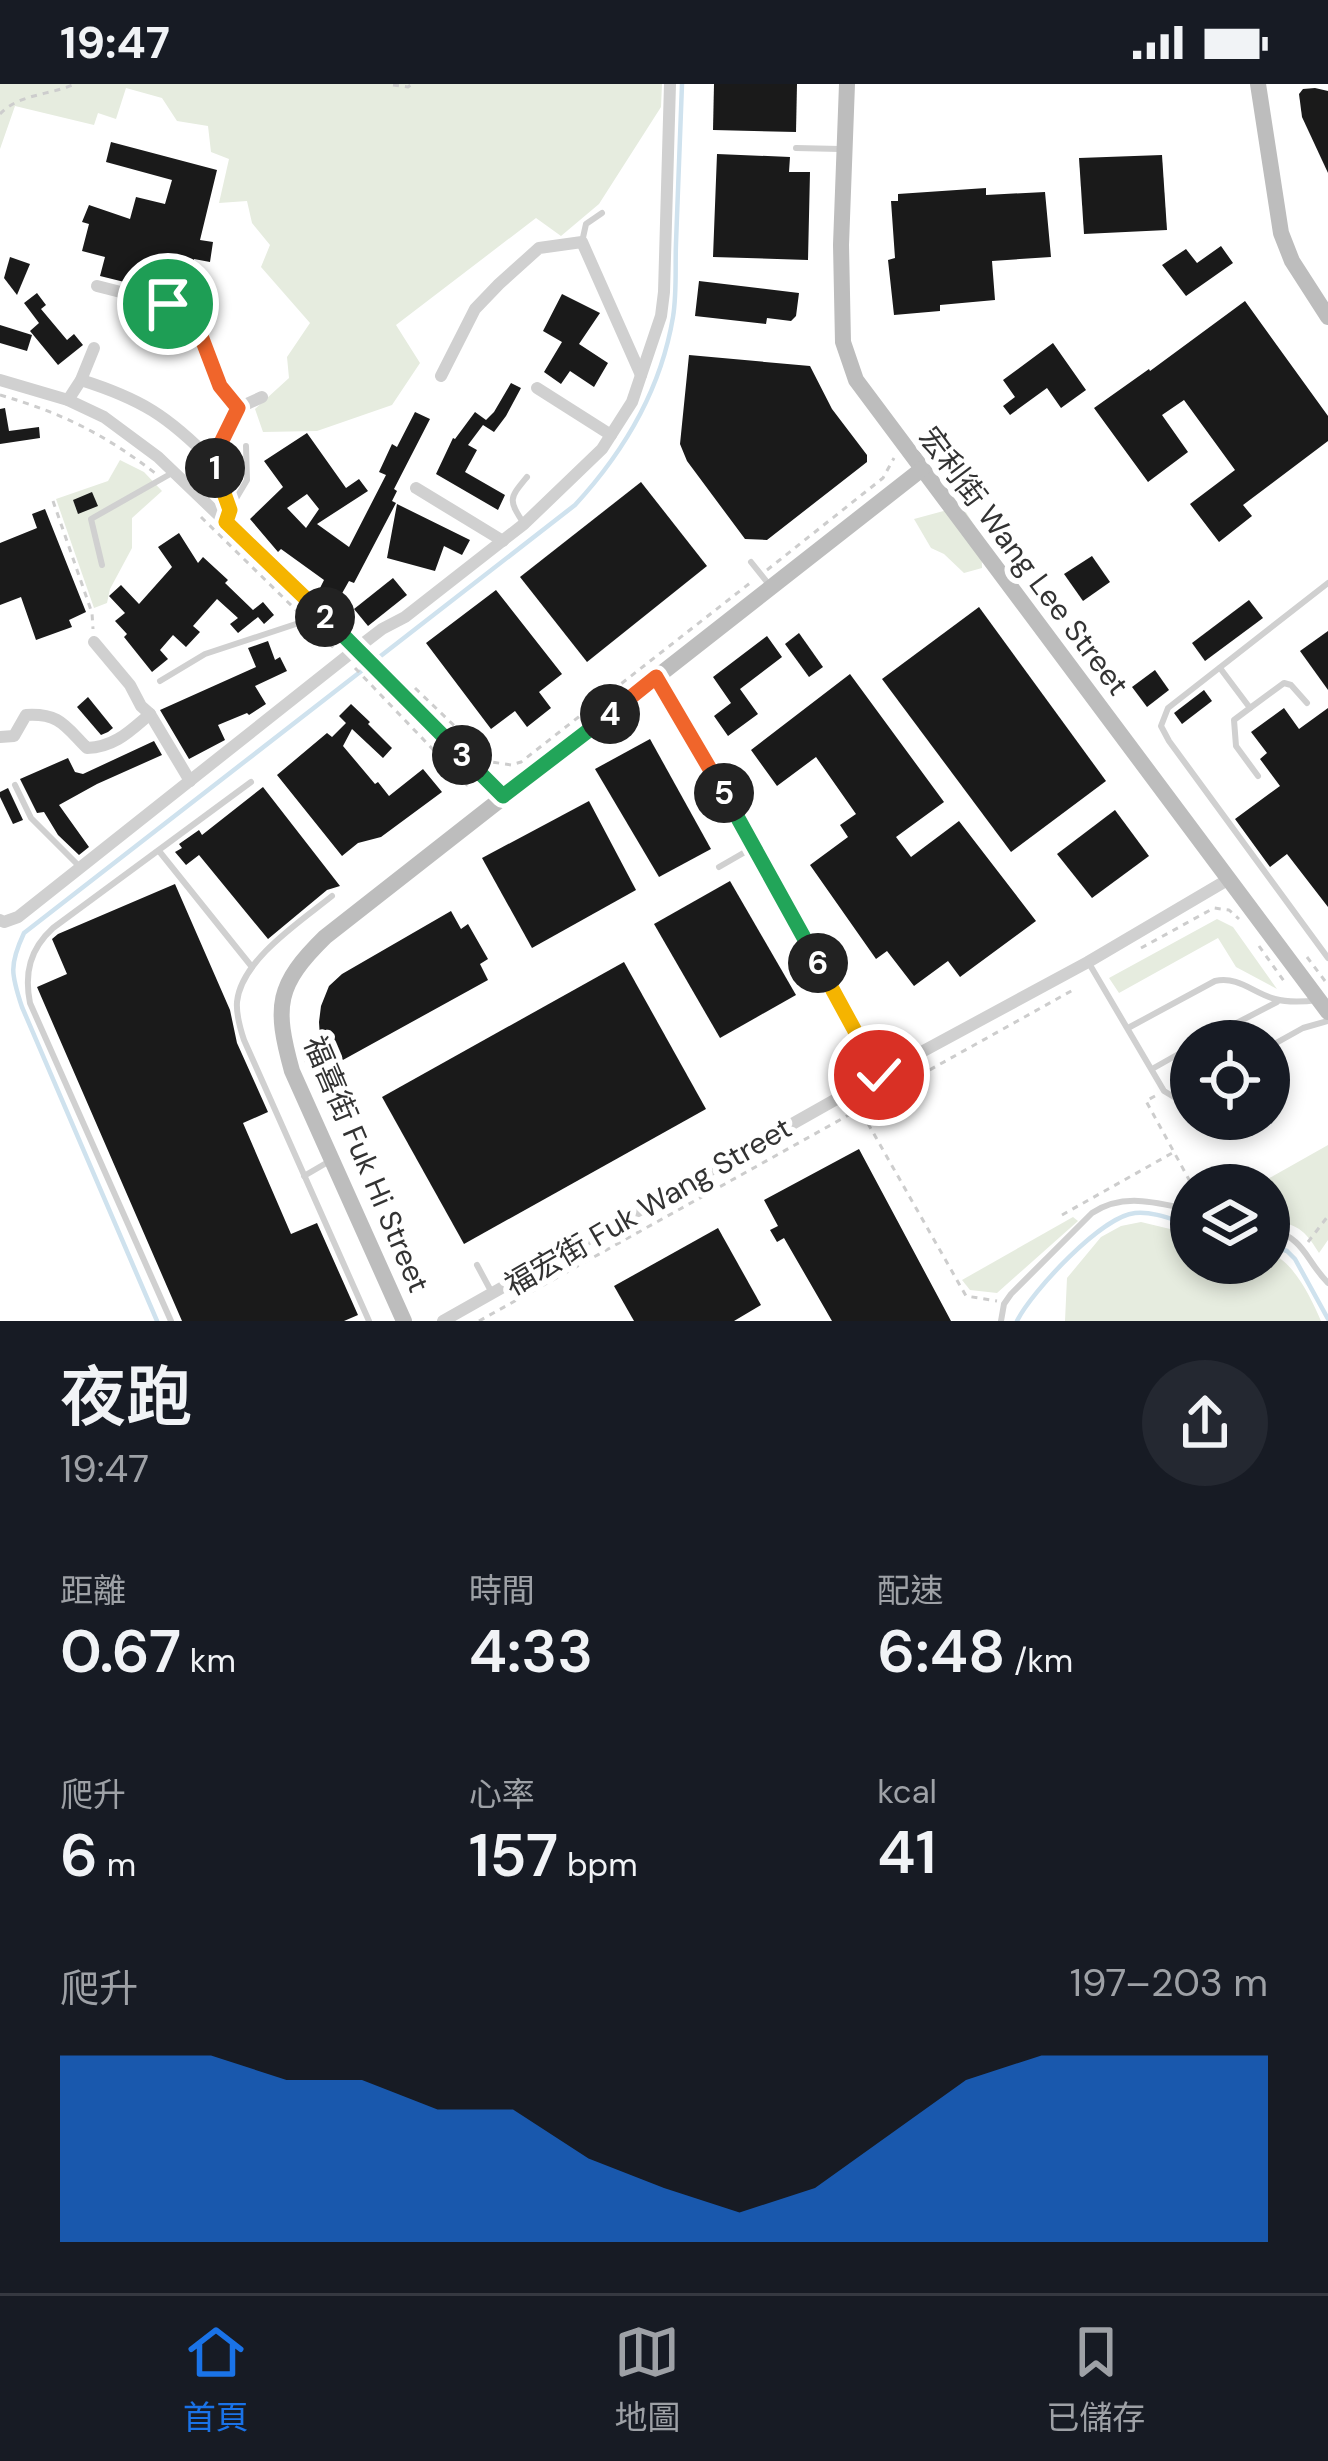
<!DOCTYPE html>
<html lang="zh-TW">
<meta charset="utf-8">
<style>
body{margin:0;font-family:"DM Sans","Noto Sans TC",sans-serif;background:#242831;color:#f1f3f6;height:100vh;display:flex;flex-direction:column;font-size:45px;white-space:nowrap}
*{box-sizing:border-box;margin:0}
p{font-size:39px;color:#9ea1a6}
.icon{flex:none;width:66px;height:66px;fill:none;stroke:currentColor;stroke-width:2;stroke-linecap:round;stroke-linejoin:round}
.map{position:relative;height:1237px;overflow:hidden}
.panel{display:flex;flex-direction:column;background:#171b24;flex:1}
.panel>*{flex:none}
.tools{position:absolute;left:1170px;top:936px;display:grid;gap:24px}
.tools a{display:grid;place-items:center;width:120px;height:120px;border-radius:50%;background:#171b24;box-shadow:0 6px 18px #0003;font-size:60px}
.pin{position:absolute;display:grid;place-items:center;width:102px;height:102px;color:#fff;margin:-51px;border:6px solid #fff;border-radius:50%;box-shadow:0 3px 12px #0007}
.km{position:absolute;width:60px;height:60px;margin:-30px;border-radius:50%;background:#222;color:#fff;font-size:33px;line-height:60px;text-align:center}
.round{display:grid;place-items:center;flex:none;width:126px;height:126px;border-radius:63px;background:#242831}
.summary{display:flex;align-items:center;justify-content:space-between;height:204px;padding:0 60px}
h1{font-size:66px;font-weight:600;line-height:90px}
.stats{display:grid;grid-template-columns:repeat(3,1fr);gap:18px;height:204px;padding:12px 60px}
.stats div{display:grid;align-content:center}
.stats b{font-size:60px;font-weight:600}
.stats small{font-size:33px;font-weight:400}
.stats p{font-size:33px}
.chart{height:336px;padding:24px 60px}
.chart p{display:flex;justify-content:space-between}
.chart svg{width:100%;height:216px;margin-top:12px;fill:#1a73e8;opacity:.7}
.status{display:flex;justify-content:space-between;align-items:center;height:84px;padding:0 60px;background:#171b24;direction:ltr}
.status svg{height:33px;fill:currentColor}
.menu{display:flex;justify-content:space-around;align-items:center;height:168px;border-top:3px solid #363941;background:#171b24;font-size:33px;color:#9ea1a6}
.menu a{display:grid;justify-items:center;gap:6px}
.menu .on{color:#1a73e8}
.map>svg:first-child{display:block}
.green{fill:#e6ecdf}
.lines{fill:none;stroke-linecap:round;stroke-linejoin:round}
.stream{stroke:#cfe2ee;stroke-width:4.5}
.building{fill:#1a1a1a;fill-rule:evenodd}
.path{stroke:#cdcdcd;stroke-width:3;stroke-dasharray:6 6;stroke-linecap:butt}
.lane{stroke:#d0d0d0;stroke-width:6}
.street{stroke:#d0d0d0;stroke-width:12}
.secondary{stroke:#bdbdbd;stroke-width:16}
.split-1-casing{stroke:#fff;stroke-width:24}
.split-2-casing{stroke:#fff;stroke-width:24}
.split-3-casing{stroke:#fff;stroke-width:24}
.split-4-casing{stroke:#fff;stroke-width:24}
.split-5-casing{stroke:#fff;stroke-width:24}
.split-6-casing{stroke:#fff;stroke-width:24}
.split-7-casing{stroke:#fff;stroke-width:24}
.split-1{stroke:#f0652b;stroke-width:15}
.split-2{stroke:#f5b400;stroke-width:15}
.split-3{stroke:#22a559;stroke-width:15}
.split-4{stroke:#22a559;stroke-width:15}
.split-5{stroke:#f0652b;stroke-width:15}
.split-6{stroke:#22a559;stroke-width:15}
.split-7{stroke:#f5b400;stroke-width:15}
.labels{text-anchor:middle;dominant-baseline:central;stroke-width:12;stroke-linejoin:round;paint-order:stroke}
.street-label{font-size:30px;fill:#333;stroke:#fff}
</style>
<div class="status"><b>19:47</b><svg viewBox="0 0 49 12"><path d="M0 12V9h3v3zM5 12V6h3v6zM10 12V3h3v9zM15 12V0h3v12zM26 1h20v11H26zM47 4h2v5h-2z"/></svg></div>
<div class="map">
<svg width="1328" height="1237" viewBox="0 0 1328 1237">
<rect width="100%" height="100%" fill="#fff"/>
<g class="green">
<polygon points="0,0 662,0 661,23 599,120 561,152 536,134 396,241 420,279 392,321 317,347 263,348 255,325 289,294 287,273 310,239 261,183 270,161 252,139 247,117 219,119 229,75 211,68 208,42 177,37 162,14 126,4 116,35 98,29 94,41 15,22 0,65"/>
<polygon points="120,376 144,388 162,407 132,434 132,464 110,505 107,519 94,524 56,415 108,397"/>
<polygon points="962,422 981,452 982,484 964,489 944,470 931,464 914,435"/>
<polygon points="1217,835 1233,843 1277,905 1236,883 1218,854 1119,909 1109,894"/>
<path d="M1328 1061V1156L1319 1169C1304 1144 1297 1141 1269 1135V1101H1257Z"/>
<polygon points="1073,1133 1078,1137 997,1209 970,1206 962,1196"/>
<path d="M1141 1138 1191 1150V1179H1269V1169C1294 1177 1311 1214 1321 1237H1065L1067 1194 1101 1153 1121 1142Z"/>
</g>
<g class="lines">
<g class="stream">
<polyline points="1269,1161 1287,1167 1295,1175 1328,1235"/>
<path d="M157 1237 22 923C11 890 9 881 24 849L575 421C623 369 661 305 673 233 677 209 675 183 676 159 678 106 680 53 682 0"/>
<path d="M1017 1237C1032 1207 1102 1132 1135 1129 1153 1127 1174 1136 1191 1141"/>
</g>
</g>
<g class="building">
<polygon points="714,0 797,0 796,48 713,46"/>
<polygon points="1315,4 1328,7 1328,89 1302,33 1299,10 1303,5"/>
<polygon points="111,58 217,86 200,156 213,158 210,178 194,175 190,197 176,194 173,206 169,205 169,209 100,192 105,173 82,167 89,140 82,138 89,121 130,135 136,113 165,120 172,96 106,78"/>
<polygon points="717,70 790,73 789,88 810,88 808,176 713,173"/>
<polygon points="1162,71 1167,146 1084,150 1079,74"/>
<polygon points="986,104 986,111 1045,108 1051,173 992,177 995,216 940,221 940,227 894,231 888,176 895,174 891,117 898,117 898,110"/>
<polygon points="1221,162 1233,179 1186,212 1162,181 1186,165 1197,179"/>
<polygon points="10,173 30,180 17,211 4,194"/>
<polygon points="699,197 799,209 796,232 791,237 767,234 766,240 695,232"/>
<polygon points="37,209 46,221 41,225 67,256 74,250 83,261 58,281 30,247 39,239 24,219"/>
<polygon points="562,210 600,229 579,260 608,279 594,303 570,287 561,300 544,288 562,258 543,247"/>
<polygon points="1245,217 1328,332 1328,357 1243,421 1252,432 1219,458 1190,420 1235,386 1184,316 1162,331 1188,368 1148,398 1094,324 1149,285 1150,287"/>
<polygon points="0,241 32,251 27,267 0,259"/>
<polygon points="1053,259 1086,306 1061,324 1047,304 1010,331 1003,322 1015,313 1003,296"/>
<polygon points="689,271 810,282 832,325 867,371 867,378 767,456 745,455 687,377 680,360"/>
<polygon points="511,299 521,304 506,332 494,348 483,341 468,361 477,366 465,388 505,411 498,426 436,390 453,354 455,355 475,328 486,336 494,328"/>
<polygon points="5,324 9,347 39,343 40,354 0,360 0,325"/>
<path d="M415 328 430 335 394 405 397 407 392 417 396 419 354 499 349 497 336 520 317 510 324 496 281 465 278 468 250 435 283 403 264 377 307 349 346 404 359 395 368 407 317 440 349 463 386 391 379 388 392 360 397 363ZM307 410 319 425 306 444 287 424Z"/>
<polygon points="641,398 707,482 587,578 520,493"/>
<polygon points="92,408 98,422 78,430 73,416"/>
<polygon points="397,420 470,456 462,471 444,462 435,487 387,474"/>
<polygon points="45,425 86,528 69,536 72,543 36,556 21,513 0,521 0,459 37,444 32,430"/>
<polygon points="179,449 198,479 203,473 228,496 225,499 253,526 263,518 274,531 264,540 258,533 238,549 230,540 238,534 217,515 193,542 200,548 186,563 173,551 160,566 168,575 152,588 124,553 127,550 115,537 125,529 109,512 121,501 139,520 172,483 158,463"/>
<polygon points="1092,472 1110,498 1083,517 1064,490"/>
<polygon points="393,494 407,511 368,542 354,525"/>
<polygon points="496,506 562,590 539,608 551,624 527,643 515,627 491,645 426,559"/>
<polygon points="1249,516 1263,534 1205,577 1192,559"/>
<polygon points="979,523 1106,697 1011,768 882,595"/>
<polygon points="1328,547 1328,606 1300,567"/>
<polygon points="799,549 823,583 809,593 785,560"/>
<polygon points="767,552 782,573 740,605 758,630 728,652 714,632 731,619 713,593"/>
<polygon points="268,557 275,576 280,573 287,587 255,602 266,620 249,631 247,629 218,641 225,656 189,675 160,626 256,583 248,564"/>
<polygon points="1155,586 1169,606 1147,623 1132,603"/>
<polygon points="850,590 944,718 896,753 911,773 959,737 1036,837 960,893 948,877 914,902 887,867 876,875 810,781 848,753 840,741 856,730 816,673 777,702 751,666"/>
<polygon points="1204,606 1212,617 1182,640 1174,629"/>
<polygon points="88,613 113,644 108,648 101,651 77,623"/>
<polygon points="351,620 370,638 368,640 392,664 383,674 352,645 343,662 375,700 378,698 389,712 423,685 442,708 381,753 358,759 342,772 277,691 327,649 332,653 346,639 339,632"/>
<polygon points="1284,624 1299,645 1328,624 1328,823 1287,770 1270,783 1235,735 1280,702 1260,675 1267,669 1251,648"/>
<polygon points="650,655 711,765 659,793 595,685"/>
<polygon points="154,657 162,671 97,700 59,721 89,763 79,771 58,751 44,728 37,729 20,695 68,674 75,688 83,690"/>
<polygon points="263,703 340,802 327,806 268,855 199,771 186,781 175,768 182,764 179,760 199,746 202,751"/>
<polygon points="8,704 23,736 13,740 0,713 0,708"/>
<polygon points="589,717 636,806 532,864 482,774"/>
<polygon points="1115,726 1149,772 1092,814 1057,770"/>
<polygon points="730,797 796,911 720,954 654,840"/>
<polygon points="175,800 230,926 237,959 268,1028 243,1039 291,1150 317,1139 358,1231 344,1237 182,1237 37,903 67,890 52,855 58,850"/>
<polygon points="451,827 461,845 468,840 488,875 480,880 488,896 332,982 320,954 319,938 321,922 329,902 342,890"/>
<polygon points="624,878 706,1025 464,1160 382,1013"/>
<polygon points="859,1065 951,1237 832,1237 784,1154 777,1158 770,1146 778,1142 764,1116"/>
<polygon points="718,1144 761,1221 734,1237 634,1237 614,1202"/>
</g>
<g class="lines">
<g class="path">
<polyline points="393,1 408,3 412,0"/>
<path d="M0 30C18 10 51 11 75 0"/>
<path d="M0 311C62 329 104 350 155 389"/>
<polyline points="53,417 92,529 93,545"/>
<polyline points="201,433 297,527"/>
<polyline points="767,486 883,394 894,374"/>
<polyline points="312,542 335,565"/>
<polyline points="355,584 467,701 469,700"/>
<polyline points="415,604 492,678 511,681 521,678 750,499"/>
<polyline points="1259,862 1286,900"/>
<polyline points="1141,864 1214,824 1229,826 1239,835"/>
<polyline points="1307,873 1328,901"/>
<polyline points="304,973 313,992"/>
<polyline points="1155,1012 1146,1017 1192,1101"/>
<polyline points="862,1029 966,1212 997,1217"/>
<polyline points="1062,1131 1174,1068"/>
<polyline points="1308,1158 1328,1132"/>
<polyline points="479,1237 1073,906"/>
</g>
<g class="lane">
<polyline points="796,64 840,65"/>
<polyline points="582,158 586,140 602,129"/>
<polyline points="231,423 247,396 246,362"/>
<path d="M524 440C508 415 509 415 527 393"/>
<polyline points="751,478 771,503"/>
<polyline points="102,481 91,435 172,389"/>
<polyline points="1328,499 1168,624 1161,642 1169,657 1328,874"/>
<polyline points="1220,584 1250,624 1284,599 1291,601 1307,619"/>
<polyline points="160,597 205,570 323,531"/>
<polyline points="1250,624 1234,636 1236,662 1258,692"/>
<polyline points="15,701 31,734 79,782"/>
<polyline points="159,767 252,883"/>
<polyline points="719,783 752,764"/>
<path d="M332 812C301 837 241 876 237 918 236 931 240 944 244 956L369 1237"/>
<polyline points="1090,881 1164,1007 1174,1013 1191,1006"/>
<path d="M1128 944 1215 897C1239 892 1253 909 1275 915 1289 919 1303 918 1318 916"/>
<polyline points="1202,957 1277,918"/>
<polyline points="1269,963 1303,944 1328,937"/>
<polyline points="1152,985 1191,963"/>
<polyline points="304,1092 328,1078"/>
<path d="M1269 1143C1308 1158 1303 1173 1328 1199"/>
<polyline points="477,1181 491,1207"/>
<path d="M171 1237 30 919C24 889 30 865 53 844L251 698"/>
<path d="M1001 1237 1004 1220 1011 1210 1092 1129C1124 1108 1156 1119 1191 1126"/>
</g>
<g class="street">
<polyline points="97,202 168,220 201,252 220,302 238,324"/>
<polyline points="441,292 475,225 499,200 539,164 582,158 641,291"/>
<polyline points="0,296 68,316 104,333 158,373 323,531 503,712"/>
<path d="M81 296C141 315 168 332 212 377"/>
<polyline points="537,304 611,351"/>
<polyline points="68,316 81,296 94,264"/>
<polyline points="416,404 503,457"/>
<polyline points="226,438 229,426 212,377 238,324 262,313"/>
<polyline points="94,558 130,601 141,622 150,630 190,697"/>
<polyline points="656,593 680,629 879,991"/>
<path d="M0 653 14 652 26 631C60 629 65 642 87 664 115 663 130 647 150 630"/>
<polyline points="0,836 4,838 18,833 356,565 382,545 405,533 524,440 602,365 632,318 661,232 664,208 670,0"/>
<polyline points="443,1237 879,991 1088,878 1229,795"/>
</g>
<g class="secondary">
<polyline points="847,0 841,161 843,258 856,296 1328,928"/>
<polyline points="1258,0 1281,149 1292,177 1328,233"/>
<path d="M404 1237 292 987C274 922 276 901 325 853L922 385"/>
</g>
</g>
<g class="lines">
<g class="split-1-casing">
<polyline id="split-1" points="168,220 201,252 220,302 238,324 212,377 215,384"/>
</g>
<g class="split-2-casing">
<polyline id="split-2" points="215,384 230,426 226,438 325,533"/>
</g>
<g class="split-3-casing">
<polyline id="split-3" points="325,533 462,671"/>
</g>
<g class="split-4-casing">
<polyline id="split-4" points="462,671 503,712 610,630"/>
</g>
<g class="split-5-casing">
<polyline id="split-5" points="610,630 656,593 724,709"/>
</g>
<g class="split-6-casing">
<polyline id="split-6" points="724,709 818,879"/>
</g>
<g class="split-7-casing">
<polyline id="split-7" points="818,879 879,991"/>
</g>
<use href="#split-1" class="split-1"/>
<use href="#split-2" class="split-2"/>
<use href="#split-3" class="split-3"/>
<use href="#split-4" class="split-4"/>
<use href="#split-5" class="split-5"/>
<use href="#split-6" class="split-6"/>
<use href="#split-7" class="split-7"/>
</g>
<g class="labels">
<g class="street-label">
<text transform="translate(1024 477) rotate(53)">宏利街 Wang Lee Street</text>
<text transform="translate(367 1080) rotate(67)">福喜街 Fuk Hi Street</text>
<text transform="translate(648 1122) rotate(-30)">福宏街 Fuk Wang Street</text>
</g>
</g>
</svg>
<div class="tools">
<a><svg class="icon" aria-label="locate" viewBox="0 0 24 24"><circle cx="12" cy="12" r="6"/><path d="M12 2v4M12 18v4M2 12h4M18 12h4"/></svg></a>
<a><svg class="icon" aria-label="layers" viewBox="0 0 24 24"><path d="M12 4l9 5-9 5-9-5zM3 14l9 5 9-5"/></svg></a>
</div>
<div class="pin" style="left:168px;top:220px;background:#1e9e55"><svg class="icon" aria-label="arrive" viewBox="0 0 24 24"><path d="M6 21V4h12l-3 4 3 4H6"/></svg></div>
<div class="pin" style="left:879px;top:991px;background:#d93025"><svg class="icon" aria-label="check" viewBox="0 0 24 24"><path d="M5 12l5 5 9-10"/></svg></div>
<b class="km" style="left:215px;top:384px">1</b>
<b class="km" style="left:325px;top:533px">2</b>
<b class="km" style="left:462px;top:671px">3</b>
<b class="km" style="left:610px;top:630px">4</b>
<b class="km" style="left:724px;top:709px">5</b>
<b class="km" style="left:818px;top:879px">6</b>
</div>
<section class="panel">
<div class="summary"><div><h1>夜跑</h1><p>19:47</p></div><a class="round"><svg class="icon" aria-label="share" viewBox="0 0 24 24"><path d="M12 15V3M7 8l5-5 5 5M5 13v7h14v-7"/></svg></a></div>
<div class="stats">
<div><p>距離</p><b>0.67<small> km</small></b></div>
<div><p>時間</p><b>4:33</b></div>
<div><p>配速</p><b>6:48<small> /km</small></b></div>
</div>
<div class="stats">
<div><p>爬升</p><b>6<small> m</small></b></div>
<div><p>心率</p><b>157<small> bpm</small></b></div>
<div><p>kcal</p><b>41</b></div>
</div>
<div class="chart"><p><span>爬升</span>197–203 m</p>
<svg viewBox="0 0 160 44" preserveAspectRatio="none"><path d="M0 44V6L10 6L20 6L30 11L40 11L50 17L60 17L70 27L80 33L90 38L100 33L110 22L120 11L130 6L140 6L150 6L160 6V44z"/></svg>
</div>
</section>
<nav class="menu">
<a class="on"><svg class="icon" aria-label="home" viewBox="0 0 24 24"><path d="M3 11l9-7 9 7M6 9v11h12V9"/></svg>首頁</a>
<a><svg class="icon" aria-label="map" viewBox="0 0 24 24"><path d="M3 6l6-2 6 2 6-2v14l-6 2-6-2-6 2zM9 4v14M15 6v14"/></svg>地圖</a>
<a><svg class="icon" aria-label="saved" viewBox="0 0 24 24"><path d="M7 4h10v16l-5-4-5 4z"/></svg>已儲存</a>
</nav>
